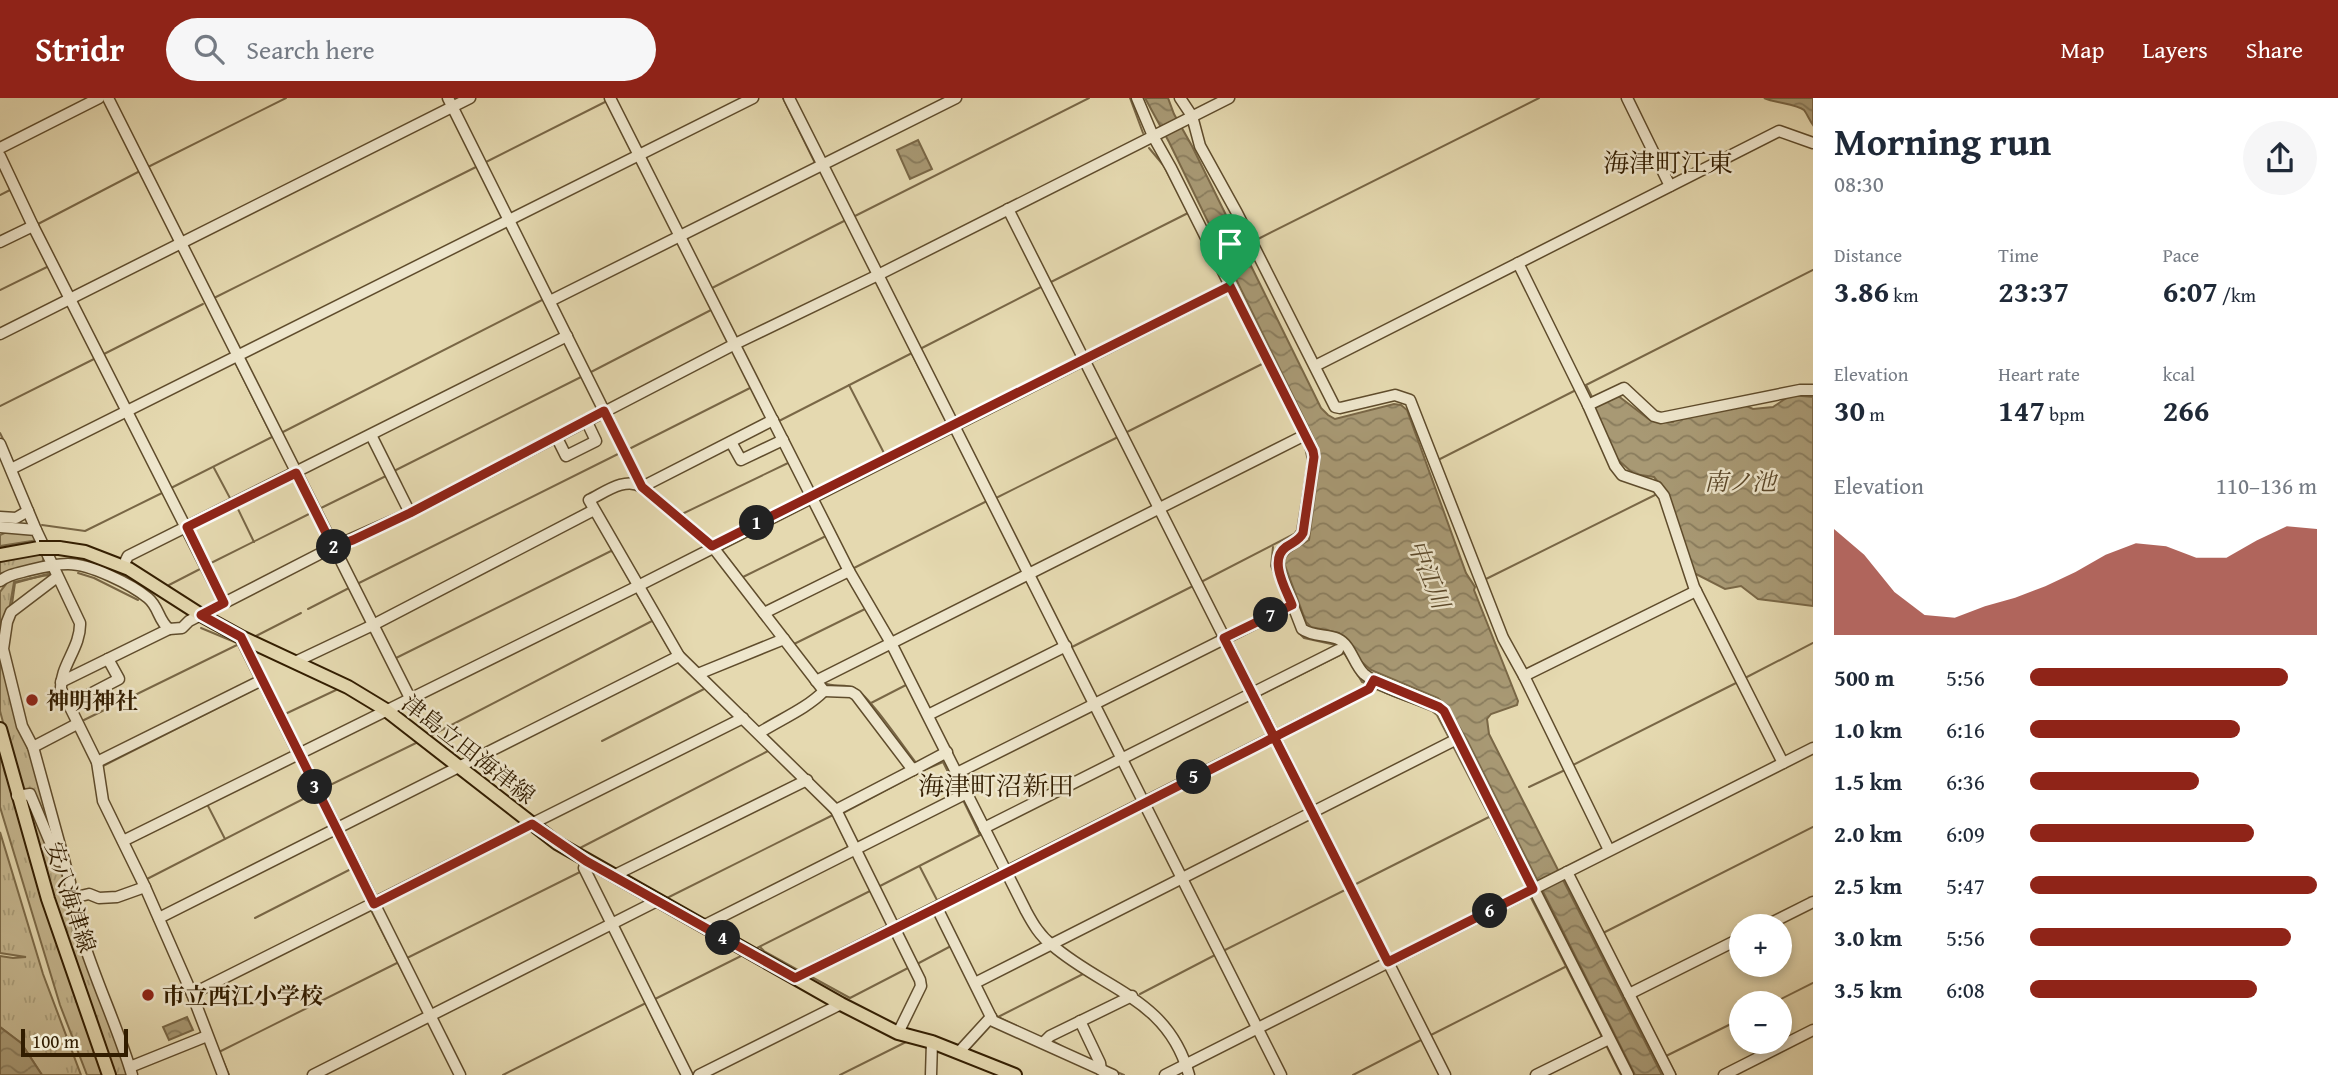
<!DOCTYPE html>
<meta charset="utf-8">
<style>
body{margin:0;font-family:"Gentium Book Plus","Noto Serif JP",serif;background:#f6f6f7;color:#1f2937;height:100vh;display:flex;flex-direction:column;font-size:26px;white-space:nowrap}
*{box-sizing:border-box;margin:0}
p{font-size:23px;color:#747a83}
.icon{flex:none;width:38px;height:38px;fill:none;stroke:currentColor;stroke-width:2;stroke-linecap:round;stroke-linejoin:round}
.map{position:relative;flex:1;overflow:hidden}
.side{display:flex;flex-direction:column;background:#fff;width:525px}
.side>*{flex:none}
.fabs{position:absolute;left:1729px;top:816px;display:grid;gap:14px}
.fabs a{display:grid;place-items:center;width:63px;height:63px;border-radius:50%;background:#fff;box-shadow:0 4px 10px #0003;font-size:35px}
.scale{position:absolute;left:21px;bottom:18px;width:107px;box-sizing:border-box;padding-left:7px;border:4px solid #321d00;border-top:0;font-size:19px;line-height:24px;white-space:nowrap;color:#321d00;-webkit-text-stroke:5px #eee6cc;paint-order:stroke}
.pin{position:absolute;display:grid;place-items:center;width:60px;height:60px;color:#fff;margin:-72px -30px;border-radius:50% 50% 50% 0;rotate:-45deg;box-shadow:0 0 7px #0007}
.pin .icon{rotate:45deg}
.km{position:absolute;width:35px;height:35px;margin:-18px;border-radius:50%;background:#222;color:#fff;font-size:19px;line-height:35px;text-align:center}
.round{display:grid;place-items:center;flex:none;width:74px;height:74px;border-radius:37px;background:#f6f6f7}
.head{display:flex;align-items:center;justify-content:space-between;height:119px;padding:0 21px}
h1{font-size:38px;font-weight:600;line-height:52px}
.figures{display:grid;grid-template-columns:repeat(3,1fr);gap:10px;height:119px;padding:7px 21px}
.figures div{display:grid;align-content:center}
.figures b{font-size:30px;font-weight:600}
.figures small{font-size:19px;font-weight:400}
.figures p{font-size:19px}
.chart{height:196px;padding:14px 21px}
.chart p{display:flex;justify-content:space-between}
.chart svg{width:100%;height:126px;margin-top:7px;fill:#8f2418;opacity:.7}
ul{padding:0 21px;list-style:none;font-size:23px}
li{display:grid;grid-template-columns:112px 84px 1fr;align-items:center;height:52px}
li i{height:18px;border-radius:9px;background:#8f2418}
header{display:flex;align-items:center;gap:42px;box-sizing:border-box;height:98px;padding:0 35px;background:#8f2418;color:#fff}
header strong{font-size:33px}
nav{display:flex;gap:38px;margin-inline-start:auto;font-size:24px}
.search{width:490px;height:63px;background:#f6f6f7;display:flex;align-items:center;gap:18px;box-sizing:border-box;padding:0 24px;border-radius:38px;color:#747a83;font-size:26px}
main{display:flex;flex:1;min-height:0}
.map>svg:first-child{display:block}
.grass{fill:url(#grass-tufts);stroke:#7c6b49;stroke-width:2}
.water{fill:url(#water-waves);stroke:#796746;stroke-width:2}
.lines{fill:none;stroke-linecap:round;stroke-linejoin:round}
.stream{stroke:#796746;stroke-width:2}
.minor-casing{stroke:#5f4c2c;stroke-width:13}
.major-casing{stroke:#321d00;stroke-width:16}
.minor{stroke:#eee6cc;stroke-width:10}
.major{stroke:#e5d9b0;stroke-width:12}
.major-bridge-casing{stroke:#321d00;stroke-width:16;stroke-linecap:butt}
.major-bridge{stroke:#e5d9b0;stroke-width:12}
.route-casing{stroke:#fff;stroke-width:14}
.route{stroke:#8f2418;stroke-width:9}
.poi-dot{fill:#8f2418;stroke:#eee6cc;stroke-width:2.5}
.labels{text-anchor:middle;dominant-baseline:central;stroke-width:5;stroke-linejoin:round;paint-order:stroke}
.poi-label{font-size:23px;font-weight:bold;fill:#321d00;stroke:#eee6cc;text-anchor:start}
.street-label{font-size:23px;fill:#321d00;stroke:#eee6cc}
.water-label{font-size:24px;font-style:italic;fill:#5b4829;stroke:#eee6cc}
.quarter-label{font-size:26px;fill:#321d00;stroke:#eee6cc}
</style>
<header>
<strong>Stridr</strong>
<div class="search"><svg class="icon" aria-label="search" viewBox="0 0 24 24"><circle cx="10" cy="10" r="6"/><path d="M15 15l6 6"/></svg>Search here</div>
<nav><a>Map</a><a>Layers</a><a>Share</a></nav>
</header>
<main>
<div class="map">
<svg width="1813" height="977" viewBox="0 0 1813 977">
<defs>
<pattern id="grass-tufts" width="24" height="20" patternUnits="userSpaceOnUse" patternTransform="scale(1.75)"><rect width="24" height="20" fill="#c7b992"/><path d="M3 7l-1-3M5 7V3M7 7l1-3M15 17l-1-3M17 17v-4M19 17l1-3" fill="none" stroke="#ab9f7c"/></pattern>
<pattern id="water-waves" width="16" height="10" patternUnits="userSpaceOnUse" patternTransform="scale(1.75)"><rect width="16" height="10" fill="#a89974"/><path d="M0 5q4-4 8 0t8 0" fill="none" stroke="#897c5d"/></pattern>
</defs>
<rect width="100%" height="100%" fill="#e5d9b0"/>
<filter id="stains"><feTurbulence type="fractalNoise" baseFrequency=".00286" numOctaves="4"/><feColorMatrix values="0 0 0 0 .2 0 0 0 0 .09 0 0 0 0 .02 0 0 0 .5 -.17"/></filter>
<radialGradient id="worn" r=".72"><stop offset=".6" stop-color="#630" stop-opacity="0"/><stop offset="1" stop-color="#630" stop-opacity=".3"/></radialGradient>
<g class="grass">
<polygon points="9,433 31,434 38,442 0,448 0,437"/>
<polygon points="44,455 43,463 38,466 0,476 0,464 30,456"/>
<polygon points="44,474 52,476 14,484 2,553 67,778 34,693 22,695 0,613 0,494 10,481"/>
<polygon points="0,652 44,808 104,977 87,977 60,907 0,709"/>
<polygon points="26,703 29,704 36,714 64,782 89,864 130,977 114,977 55,808"/>
<polygon points="0,734 43,876 81,977 42,977 21,945 0,929 0,858 13,860 26,859 0,855"/>
</g>
<g class="water">
<polygon points="1145,0 1168,0 1174,16 1192,48 1321,310 1328,317 1335,321 1394,306 1401,307 1407,312 1466,475 1475,489 1474,492 1518,603 1517,607 1491,616 1487,621 1489,636 1662,977 1635,977 1467,642 1448,610 1438,600 1371,572 1356,559 1339,535 1311,529 1306,524 1283,462 1290,454 1309,442 1320,360 1318,349 1169,44"/>
<path d="M1764 0H1813V27C1810 23 1807 16 1804 12 1797 6 1775 5 1764 0Z"/>
<polygon points="918,42 932,71 910,81 897,52"/>
<polygon points="1617,297 1650,322 1673,324 1676,319 1742,306 1753,311 1773,309 1791,297 1813,299 1813,508 1758,501 1741,488 1725,491 1694,475 1668,396 1654,379 1634,376 1617,361 1594,309"/>
<polygon points="187,919 193,932 169,942 163,929"/>
<polygon points="0,929 21,945 42,977 0,977"/>
</g>
<g class="lines">
<g class="stream">
<polyline points="783,0 815,65"/>
<polyline points="1130,0 1143,35"/>
<polyline points="1149,50 1164,68 1198,134"/>
<polyline points="823,61 945,0"/>
<polyline points="484,65 607,3"/>
<polyline points="148,69 286,0"/>
<polyline points="0,97 10,92 13,96"/>
<polyline points="161,115 175,144"/>
<polyline points="853,119 1089,0"/>
<polyline points="38,126 140,73"/>
<polyline points="1258,141 1539,0"/>
<polyline points="179,152 219,231"/>
<polyline points="1049,185 1188,115"/>
<polyline points="712,190 846,122"/>
<polyline points="0,192 49,168"/>
<polyline points="214,200 478,68"/>
<polyline points="918,252 1041,189"/>
<polyline points="912,256 947,325"/>
<polyline points="102,257 203,206"/>
<polyline points="235,264 272,338"/>
<polyline points="591,274 711,212"/>
<polyline points="849,287 885,357"/>
<polyline points="590,296 598,311"/>
<polyline points="1592,299 1586,287 1813,172"/>
<polyline points="0,308 96,260"/>
<polyline points="779,323 912,255"/>
<polyline points="951,333 960,349"/>
<polyline points="0,335 4,343"/>
<polyline points="281,335 544,201"/>
<polyline points="1125,335 1264,265"/>
<polyline points="629,351 750,290"/>
<polyline points="9,355 14,366"/>
<polyline points="1440,361 1576,292"/>
<polyline points="214,370 231,402"/>
<polyline points="394,373 583,278"/>
<polyline points="171,390 272,339"/>
<polyline points="651,390 676,411"/>
<polyline points="994,401 1118,339"/>
<polyline points="237,409 254,444"/>
<polyline points="319,411 386,378"/>
<polyline points="682,416 788,365"/>
<polyline points="42,427 85,433 164,394"/>
<polyline points="1273,449 1271,468 1286,506"/>
<polyline points="720,450 738,473"/>
<polyline points="209,466 311,415"/>
<polyline points="622,469 631,485"/>
<polyline points="854,470 987,403"/>
<polyline points="78,475 94,480 138,502"/>
<polyline points="743,479 824,439"/>
<polyline points="1484,482 1657,396"/>
<polyline points="1201,484 1294,436 1297,432 1308,363 1305,349"/>
<polyline points="357,486 620,355 622,360"/>
<polyline points="169,487 202,470"/>
<polyline points="636,494 672,556"/>
<polyline points="12,506 15,485 44,477 50,478"/>
<polyline points="308,511 349,490"/>
<polyline points="201,530 237,545 255,581"/>
<polyline points="1299,535 1304,540 1336,547"/>
<polyline points="256,538 301,515"/>
<polyline points="794,546 865,511"/>
<polyline points="1070,550 1193,488"/>
<polyline points="1345,556 1362,584 1366,585"/>
<polyline points="394,561 611,453 614,455"/>
<polyline points="1745,580 1813,545"/>
<path d="M824 585C834 590 846 585 856 591 870 599 905 651 917 666"/>
<polyline points="259,588 292,655"/>
<polyline points="1368,597 1376,591 1432,613 1437,617 1449,640"/>
<polyline points="1258,598 1344,555"/>
<polyline points="871,605 906,587"/>
<polyline points="1239,607 1250,602"/>
<polyline points="283,617 336,592"/>
<polyline points="84,622 239,546"/>
<polyline points="432,637 652,523"/>
<polyline points="602,643 706,590"/>
<polyline points="1453,648 1526,789"/>
<polyline points="296,661 329,728"/>
<polyline points="103,668 259,589"/>
<polyline points="1571,668 1738,584"/>
<polyline points="924,672 943,664 958,694"/>
<polyline points="1529,689 1565,672"/>
<polyline points="322,691 416,645"/>
<polyline points="963,702 980,737"/>
<polyline points="207,706 225,741"/>
<polyline points="826,709 833,717 849,750"/>
<polyline points="843,715 922,673"/>
<polyline points="334,737 367,804"/>
<polyline points="580,750 768,653"/>
<polyline points="853,757 863,777"/>
<polyline points="920,769 938,804"/>
<polyline points="147,781 313,696"/>
<polyline points="1354,787 1489,719"/>
<polyline points="880,788 984,735"/>
<polyline points="1530,798 1602,939"/>
<polyline points="667,800 833,717"/>
<polyline points="371,812 421,910"/>
<polyline points="255,820 351,771"/>
<polyline points="1603,835 1813,729"/>
<polyline points="760,849 764,853 800,873"/>
<polyline points="757,850 872,792"/>
<polyline points="1223,853 1347,791"/>
<polyline points="407,860 580,774"/>
<polyline points="917,866 951,848"/>
<polyline points="808,877 850,900 908,870"/>
<polyline points="1140,896 1217,856"/>
<polyline points="653,902 741,858"/>
<polyline points="1773,905 1813,885"/>
<polyline points="646,906 662,939"/>
<polyline points="995,915 998,919 1042,940"/>
<polyline points="998,919 1083,876"/>
<polyline points="1429,938 1565,869"/>
<polyline points="1053,943 1069,952"/>
<polyline points="1606,947 1621,977"/>
<polyline points="219,954 399,864"/>
<polyline points="221,958 229,977"/>
<polyline points="1117,974 1124,977"/>
<polyline points="503,977 646,905"/>
<polyline points="840,977 906,944"/>
<polyline points="1353,977 1423,941"/>
<polyline points="1676,977 1666,958 1741,921"/>
</g>
<g class="minor-casing">
<g id="minor">
<polyline points="108,0 410,600"/>
<polyline points="448,0 642,389 712,448 824,593 851,594 856,597 913,672 947,654"/>
<path d="M610 0 849 473 891 545 1026 813C1033 826 1040 838 1052 847 1104 892 1168 900 1189 977"/>
<polyline points="789,0 1281,977"/>
<path d="M1137 0 1153 38 1171 70 1313 353 1314 359 1303 435C1294 451 1278 445 1278 469L1302 531C1313 539 1327 536 1338 541 1351 547 1354 567 1364 576 1382 591 1417 600 1439 609L1444 613 1628 977"/>
<polyline points="1180,0 1192,18 1200,48 1237,115 1335,309 1340,310 1395,297 1410,302 1503,540 1524,578 1609,752"/>
<polyline points="1627,0 1670,88"/>
<polyline points="0,50 99,0"/>
<polyline points="0,58 33,128 224,505"/>
<polyline points="1008,111 1445,977"/>
<polyline points="0,144 33,128"/>
<polyline points="1518,165 1588,307 1615,368 1622,377 1657,389 1664,398 1694,489 1783,665"/>
<polyline points="550,203 956,0"/>
<polyline points="0,236 470,0"/>
<polyline points="1315,268 1779,33 1813,45"/>
<polyline points="1588,307 1624,290 1654,318 1661,320 1800,292 1813,292"/>
<path d="M773 322 642 389C625 378 604 395 589 402L679 558 836 712 920 882 921 888 898 935"/>
<polyline points="371,337 410,415"/>
<polyline points="556,338 566,358 596,343 586,322"/>
<polyline points="731,344 741,362 783,342"/>
<polyline points="0,346 36,432"/>
<polyline points="11,371 753,0"/>
<polyline points="0,419 16,420 28,413"/>
<path d="M0 429 36 432 80 525C81 549 60 568 61 591L97 664 103 703 145 789 192 896 223 977"/>
<polyline points="126,462 128,458 567,238"/>
<path d="M57 479 11 514 7 524 3 551 22 628 33 649 70 784C77 848 114 915 132 977"/>
<path d="M0 483C9 476 19 475 30 472 42 469 56 466 68 466 90 466 131 486 148 500 159 509 158 522 169 531L182 530 189 523 333 449 410 415 735 246 878 177 1229 0"/>
<polyline points="764,515 849,473"/>
<polyline points="241,539 460,977"/>
<polyline points="295,564 373,527 594,412"/>
<polyline points="698,576 784,541"/>
<polyline points="1524,578 1696,493"/>
<polyline points="816,583 1305,337"/>
<polyline points="61,584 169,531"/>
<polyline points="69,607 119,581 108,561"/>
<polyline points="928,617 1066,548"/>
<path d="M759 635C781 621 806 611 824 593"/>
<polyline points="33,649 77,626"/>
<polyline points="97,664 262,582"/>
<polyline points="957,675 1292,507"/>
<polyline points="17,698 30,696 58,763"/>
<polyline points="836,712 913,672"/>
<polyline points="984,730 1338,552"/>
<polyline points="123,743 632,491 1230,188"/>
<polyline points="586,763 584,770 687,977"/>
<polyline points="1567,774 1670,977"/>
<polyline points="613,778 807,682"/>
<polyline points="70,793 72,800 89,796 99,800 117,799 145,789"/>
<polyline points="937,810 993,923 1113,977"/>
<polyline points="159,820 679,558"/>
<polyline points="703,828 967,695"/>
<polyline points="1765,828 1813,804"/>
<polyline points="795,880 1369,591 1374,582"/>
<polyline points="975,885 1457,641"/>
<polyline points="192,896 743,620"/>
<polyline points="1629,896 1741,840"/>
<polyline points="1080,923 1100,965 1101,972"/>
<polyline points="1043,945 1050,938 1132,898"/>
<polyline points="959,954 991,919"/>
<polyline points="130,969 207,938"/>
<polyline points="313,977 657,803"/>
<polyline points="699,977 841,906"/>
<polyline points="931,977 932,944"/>
<polyline points="1165,977 1813,650"/>
<polyline points="1536,977 1609,941"/>
<polyline points="1724,977 1813,932"/>
</g>
</g>
<g class="major-casing">
<g id="major">
<polyline points="59,450 85,454 129,471 201,517 241,539 348,589 386,612 557,745 841,906 898,935 932,944 1015,977"/>
<polyline points="0,457 39,450"/>
<polyline points="0,631 48,801 109,977"/>
</g>
</g>
<use href="#minor" class="minor"/>
<use href="#major" class="major"/>
<g class="major-bridge-casing">
<polyline id="major-bridge" points="39,450 59,450"/>
</g>
<use href="#major-bridge" class="major-bridge"/>
</g>
<g class="lines">
<g class="route-casing">
<path id="route" d="M1230 188 712 448 642 389 604 313 410 415 353 442 333 449 296 375 187 429 224 505 201 517 241 539 374 806 532 726 586 763 795 880C987 786 1178 688 1369 591L1374 582 1439 609 1444 613 1533 791 1388 864C1333 756 1279 648 1224 540L1292 507C1286 491 1268 462 1286 449 1293 444 1299 443 1303 435L1314 359 1313 353 1230 188"/>
</g>
<use href="#route" class="route"/>
</g>
<g class="poi-dot">
<circle cx="32" cy="602" r="7"/>
<circle cx="148" cy="897" r="7"/>
</g>
<g class="labels">
<g class="poi-label">
<text x="46" y="602">神明神社</text>
<text x="162" y="897">市立西江小学校</text>
</g>
<g class="street-label">
<text transform="translate(469 651) rotate(38)">津島立田海津線</text>
<text transform="translate(71 799) rotate(72)">安八海津線</text>
</g>
<g class="water-label">
<text x="1740" y="383">南ノ池</text>
<text transform="translate(1429 476) rotate(68)">中江川</text>
</g>
<g class="quarter-label">
<text x="1668" y="64">海津町江東</text>
<text x="996" y="687">海津町沼新田</text>
</g>
</g>
<rect width="100%" height="100%" filter="url(#stains)"/>
<rect width="100%" height="100%" fill="url(#worn)"/>
</svg>
<div class="fabs">
<a>+</a>
<a>−</a>
</div>
<div class="scale">100 m</div>
<div class="pin" style="left:1230px;top:188px;background:#1e9e55"><svg class="icon" aria-label="arrive" viewBox="0 0 24 24"><path d="M6 21V4h12l-3 4 3 4H6"/></svg></div>
<b class="km" style="left:757px;top:425px">1</b>
<b class="km" style="left:334px;top:449px">2</b>
<b class="km" style="left:315px;top:689px">3</b>
<b class="km" style="left:723px;top:840px">4</b>
<b class="km" style="left:1194px;top:679px">5</b>
<b class="km" style="left:1490px;top:813px">6</b>
<b class="km" style="left:1271px;top:517px">7</b>
</div>
<section class="side">
<div class="head"><div><h1>Morning run</h1><p>08:30</p></div><a class="round"><svg class="icon" aria-label="share" viewBox="0 0 24 24"><path d="M12 15V3M7 8l5-5 5 5M5 13v7h14v-7"/></svg></a></div>
<div class="figures">
<div><p>Distance</p><b>3.86<small> km</small></b></div>
<div><p>Time</p><b>23:37</b></div>
<div><p>Pace</p><b>6:07<small> /km</small></b></div>
</div>
<div class="figures">
<div><p>Elevation</p><b>30<small> m</small></b></div>
<div><p>Heart rate</p><b>147<small> bpm</small></b></div>
<div><p>kcal</p><b>266</b></div>
</div>
<div class="chart"><p><span>Elevation</span>110–136 m</p>
<svg viewBox="0 0 160 44" preserveAspectRatio="none"><path d="M0 44V7L10 16L20 29L30 37L40 38L50 34L60 31L70 27L80 22L90 16L100 12L110 13L120 17L130 17L140 11L150 6L160 7V44z"/></svg>
</div>
<ul>
<li><b>500 m</b>5:56<i style="width:90%"></i></li>
<li><b>1.0 km</b>6:16<i style="width:73%"></i></li>
<li><b>1.5 km</b>6:36<i style="width:59%"></i></li>
<li><b>2.0 km</b>6:09<i style="width:78%"></i></li>
<li><b>2.5 km</b>5:47<i style="width:100%"></i></li>
<li><b>3.0 km</b>5:56<i style="width:91%"></i></li>
<li><b>3.5 km</b>6:08<i style="width:79%"></i></li>
</ul>
</section>
</main>
